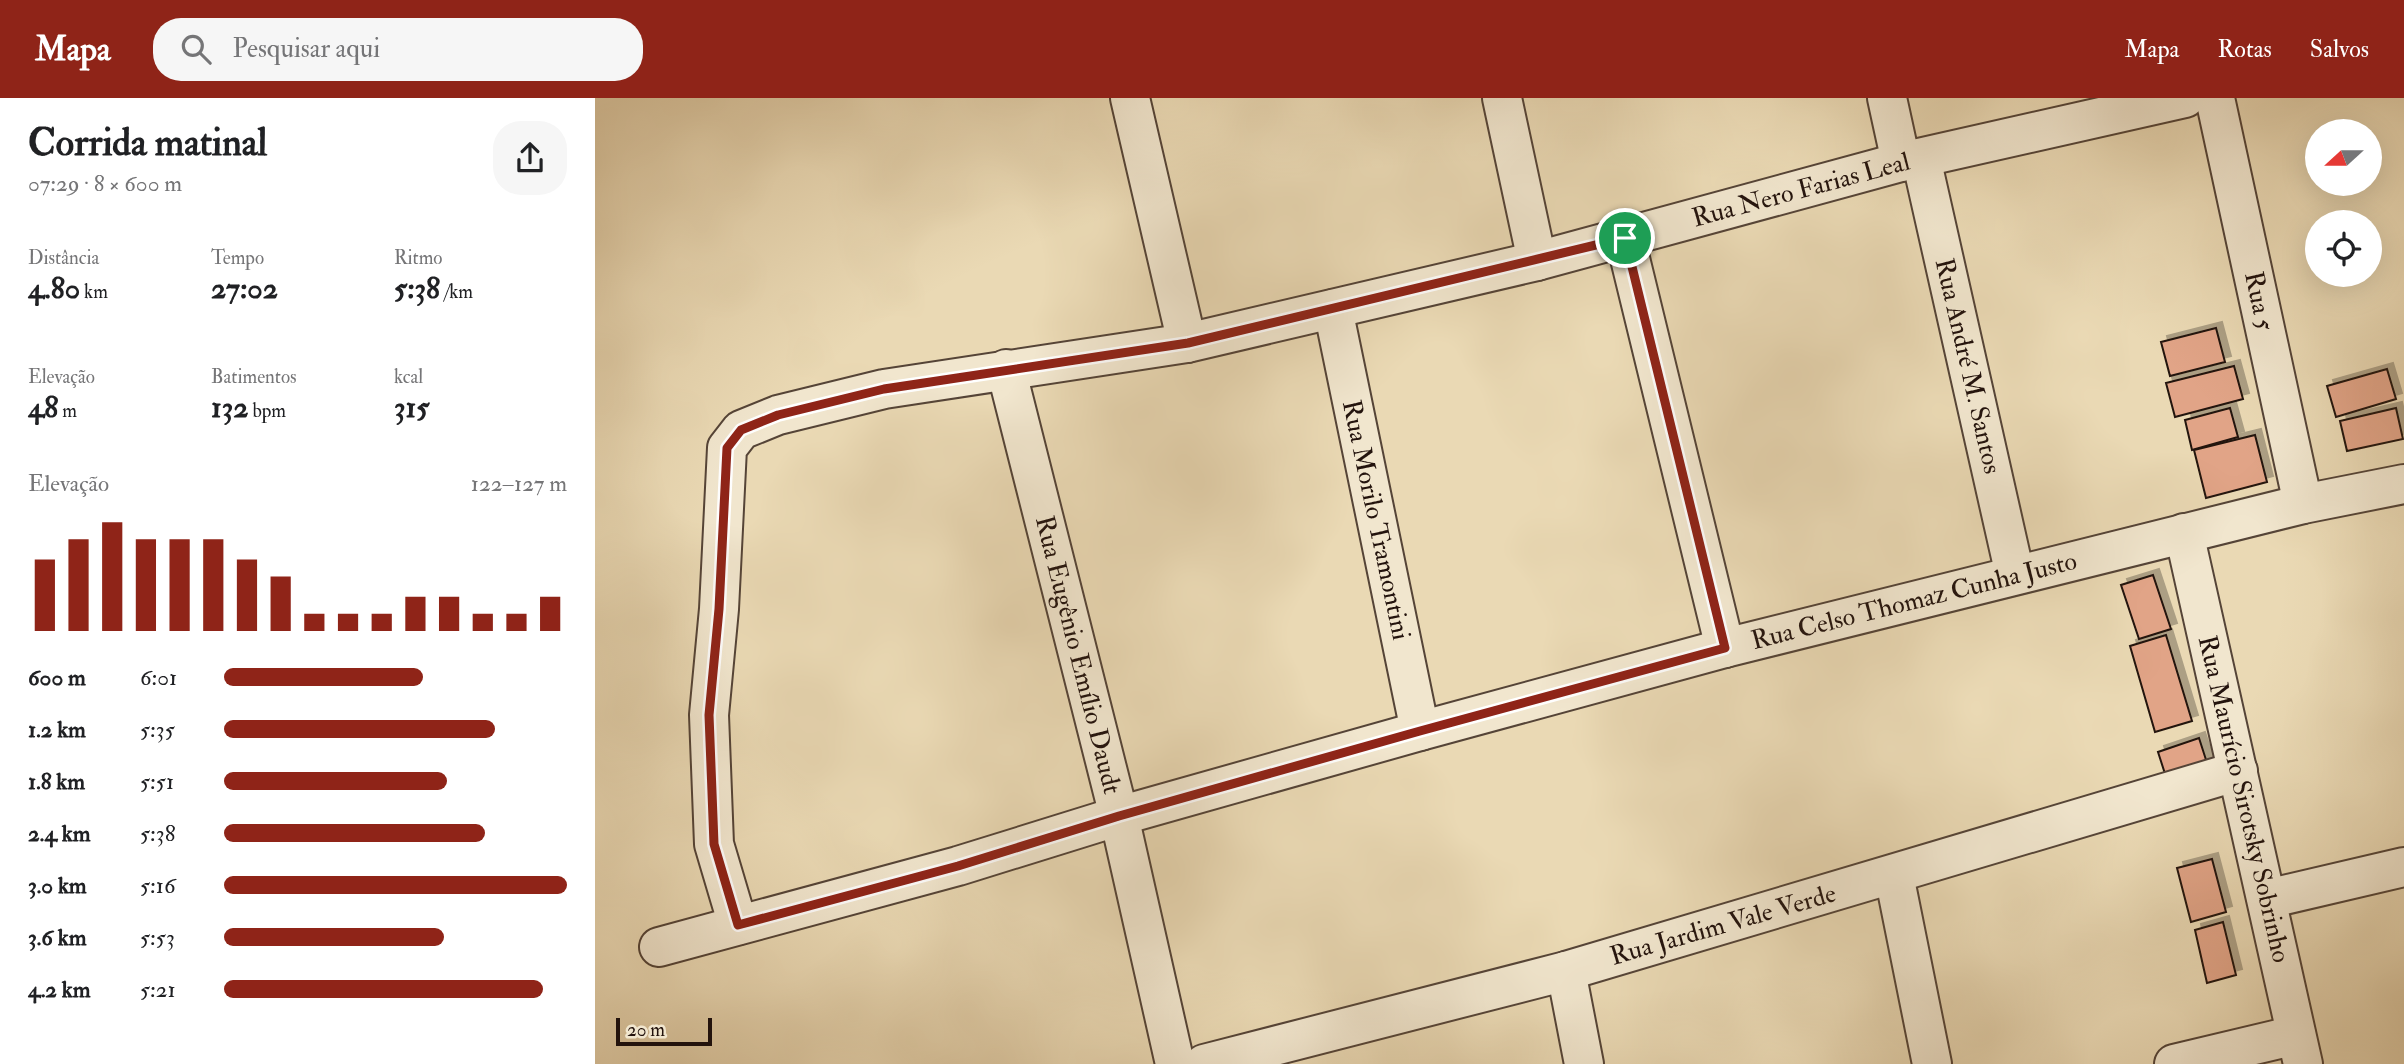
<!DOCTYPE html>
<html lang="pt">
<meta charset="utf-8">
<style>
body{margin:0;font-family:"IM FELL Double Pica",serif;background:#f6f6f6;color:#202124;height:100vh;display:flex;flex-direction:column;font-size:26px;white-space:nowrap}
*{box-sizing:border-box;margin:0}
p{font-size:23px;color:#757577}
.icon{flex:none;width:38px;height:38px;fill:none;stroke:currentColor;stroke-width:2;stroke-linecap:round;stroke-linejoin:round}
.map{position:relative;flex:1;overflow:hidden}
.side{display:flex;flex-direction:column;background:#fff;width:595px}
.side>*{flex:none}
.needle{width:46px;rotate:249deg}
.controls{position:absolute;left:1710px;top:21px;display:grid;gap:14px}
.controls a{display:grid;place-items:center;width:77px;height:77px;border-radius:50%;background:#fff;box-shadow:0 7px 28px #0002;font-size:35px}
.scale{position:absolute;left:21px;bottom:18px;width:96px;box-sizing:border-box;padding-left:7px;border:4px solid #23130d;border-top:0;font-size:19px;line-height:24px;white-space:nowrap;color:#23130d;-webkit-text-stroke:5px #f1e6ce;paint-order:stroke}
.pin{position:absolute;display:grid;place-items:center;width:60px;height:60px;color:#fff;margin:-30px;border:4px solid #fff;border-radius:50%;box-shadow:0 2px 7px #0007}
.round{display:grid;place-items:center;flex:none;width:74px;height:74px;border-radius:28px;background:#f6f6f6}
.summary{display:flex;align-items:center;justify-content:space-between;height:119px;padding:0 28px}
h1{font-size:38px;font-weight:800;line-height:52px}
.metrics{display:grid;grid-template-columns:repeat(3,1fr);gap:10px;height:119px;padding:7px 28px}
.metrics div{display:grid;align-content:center}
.metrics b{font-size:30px;font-weight:800}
.metrics small{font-size:19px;font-weight:400}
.metrics p{font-size:19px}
.chart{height:196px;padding:14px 28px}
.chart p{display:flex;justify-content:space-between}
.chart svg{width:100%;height:126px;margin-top:7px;stroke:#8f2418;stroke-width:6}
ul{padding:0 28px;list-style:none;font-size:23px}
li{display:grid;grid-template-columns:112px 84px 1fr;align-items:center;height:52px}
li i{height:18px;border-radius:9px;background:#8f2418}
header{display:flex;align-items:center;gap:42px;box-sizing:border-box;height:98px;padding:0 35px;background:#8f2418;color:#fff}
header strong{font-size:33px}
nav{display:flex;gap:38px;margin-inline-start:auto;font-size:24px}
.search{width:490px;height:63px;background:#f6f6f6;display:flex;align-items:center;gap:18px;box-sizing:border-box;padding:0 24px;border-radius:28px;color:#757577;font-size:26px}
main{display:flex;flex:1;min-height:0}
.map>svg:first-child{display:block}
.building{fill:#e1a487;stroke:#23130d;stroke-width:2;filter:url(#shadow)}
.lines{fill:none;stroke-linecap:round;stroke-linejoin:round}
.minor-casing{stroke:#554437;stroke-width:42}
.minor{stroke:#f1e6ce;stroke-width:38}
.route-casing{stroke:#fff;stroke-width:14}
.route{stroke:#8f2418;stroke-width:9}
.labels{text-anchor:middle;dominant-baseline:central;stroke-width:5;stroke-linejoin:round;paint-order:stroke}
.street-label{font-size:26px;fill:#23130d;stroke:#f1e6ce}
</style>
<header>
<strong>Mapa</strong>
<div class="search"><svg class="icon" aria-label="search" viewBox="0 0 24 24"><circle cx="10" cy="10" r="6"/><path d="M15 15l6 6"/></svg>Pesquisar aqui</div>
<nav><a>Mapa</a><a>Rotas</a><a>Salvos</a></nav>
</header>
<main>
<section class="side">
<div class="summary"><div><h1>Corrida matinal</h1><p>07:29 · 8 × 600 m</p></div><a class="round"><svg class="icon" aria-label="share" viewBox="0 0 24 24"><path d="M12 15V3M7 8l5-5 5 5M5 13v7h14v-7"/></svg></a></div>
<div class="metrics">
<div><p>Distância</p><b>4.80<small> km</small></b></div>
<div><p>Tempo</p><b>27:02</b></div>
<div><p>Ritmo</p><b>5:38<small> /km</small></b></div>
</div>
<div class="metrics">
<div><p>Elevação</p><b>48<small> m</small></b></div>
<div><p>Batimentos</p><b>132<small> bpm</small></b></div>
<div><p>kcal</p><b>315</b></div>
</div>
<div class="chart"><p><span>Elevação</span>122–127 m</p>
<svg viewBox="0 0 160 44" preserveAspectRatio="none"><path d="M5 44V19M15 44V12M25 44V6M35 44V12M45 44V12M55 44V12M65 44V19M75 44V25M85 44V38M95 44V38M105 44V38M115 44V32M125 44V32M135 44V38M145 44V38M155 44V32"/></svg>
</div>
<ul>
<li><b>600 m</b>6:01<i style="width:58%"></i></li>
<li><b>1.2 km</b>5:35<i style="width:79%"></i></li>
<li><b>1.8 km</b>5:51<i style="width:65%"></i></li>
<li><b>2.4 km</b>5:38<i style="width:76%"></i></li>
<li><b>3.0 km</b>5:16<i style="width:100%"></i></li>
<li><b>3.6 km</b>5:53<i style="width:64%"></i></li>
<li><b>4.2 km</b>5:21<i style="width:93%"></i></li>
</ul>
</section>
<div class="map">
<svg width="1809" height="966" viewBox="0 0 1809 966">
<defs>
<filter id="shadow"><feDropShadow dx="6" dy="-6" stdDeviation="0" flood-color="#0004"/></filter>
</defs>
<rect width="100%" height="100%" fill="#ead9b4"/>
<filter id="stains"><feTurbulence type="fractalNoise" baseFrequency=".00286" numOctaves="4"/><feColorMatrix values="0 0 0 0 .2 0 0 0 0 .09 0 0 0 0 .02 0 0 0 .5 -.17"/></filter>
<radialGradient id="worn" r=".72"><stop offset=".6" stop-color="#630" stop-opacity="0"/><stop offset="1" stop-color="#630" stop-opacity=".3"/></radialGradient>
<g class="building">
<polygon points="1621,230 1630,264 1575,278 1566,244"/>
<polygon points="1639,268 1648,301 1580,319 1571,285"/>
<polygon points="1792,271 1801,301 1741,319 1732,288"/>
<polygon points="1635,310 1643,339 1597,352 1590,322"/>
<polygon points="1801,310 1808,341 1752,353 1745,323"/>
<polygon points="1660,337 1672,384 1611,400 1599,352"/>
<polygon points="1558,477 1576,531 1544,541 1526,487"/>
<polygon points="1571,537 1597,623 1560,634 1535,548"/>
<polygon points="1604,640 1613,668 1572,682 1563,654"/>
<polygon points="1617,761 1631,814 1596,824 1582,770"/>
<polygon points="1628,824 1641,877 1612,885 1600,832"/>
</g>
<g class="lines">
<g class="minor-casing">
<g id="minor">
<polyline points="535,0 592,245"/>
<polyline points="907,0 942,163"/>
<polyline points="1292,0 1306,64"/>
<polyline points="1620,0 1708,406"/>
<polyline points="1326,60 1420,477"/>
<polyline points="1030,140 1130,550"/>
<polyline points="738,211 825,633"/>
<polyline points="411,271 524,718 580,966"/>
<polyline points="1589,435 1708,966"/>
<polyline points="1299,777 1337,966"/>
<polyline points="1672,801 1809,769"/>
<polyline points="143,827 119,746 114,617 124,511 132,350 146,332 183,317 289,291 592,245 942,163 1306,64 1590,0"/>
<polyline points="64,849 363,768 524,718 825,633 1130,550 1708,406 1809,386"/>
<polyline points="971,873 989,966"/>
<polyline points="609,966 971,873 1643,673"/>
<polyline points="1579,966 1701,937"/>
</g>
</g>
<use href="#minor" class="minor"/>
</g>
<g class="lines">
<g class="route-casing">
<polygon id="route" points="1030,140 1130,550 825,633 524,718 363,768 143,827 119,746 114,617 124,511 132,350 146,332 183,317 289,291 593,245"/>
</g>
<use href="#route" class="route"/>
</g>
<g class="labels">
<g class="street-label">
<text transform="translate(1206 92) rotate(-15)">Rua Nero Farias Leal</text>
<text transform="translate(1664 203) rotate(78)">Rua 5</text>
<text transform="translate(1373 268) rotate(77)">Rua André M. Santos</text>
<text transform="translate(781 422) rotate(78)">Rua Morilo Tramontini</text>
<text transform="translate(1319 503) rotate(-14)">Rua Celso Thomaz Cunha Justo</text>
<text transform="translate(483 557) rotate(76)">Rua Eugênio Emílio Daudt</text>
<text transform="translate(1649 701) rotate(77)">Rua Maurício Sirotsky Sobrinho</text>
<text transform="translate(1128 827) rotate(-16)">Rua Jardim Vale Verde</text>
</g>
</g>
<rect width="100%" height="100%" filter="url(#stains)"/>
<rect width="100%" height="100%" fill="url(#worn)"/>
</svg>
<div class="controls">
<a><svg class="needle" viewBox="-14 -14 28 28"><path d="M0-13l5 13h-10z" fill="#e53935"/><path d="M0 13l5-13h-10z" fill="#757577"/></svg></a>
<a><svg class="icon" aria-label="locate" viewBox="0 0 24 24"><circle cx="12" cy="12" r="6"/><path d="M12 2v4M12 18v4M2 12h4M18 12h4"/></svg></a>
</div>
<div class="scale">20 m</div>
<div class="pin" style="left:1030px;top:140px;background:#1e9e55"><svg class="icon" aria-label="arrive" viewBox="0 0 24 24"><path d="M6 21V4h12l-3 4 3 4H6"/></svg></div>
</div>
</main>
